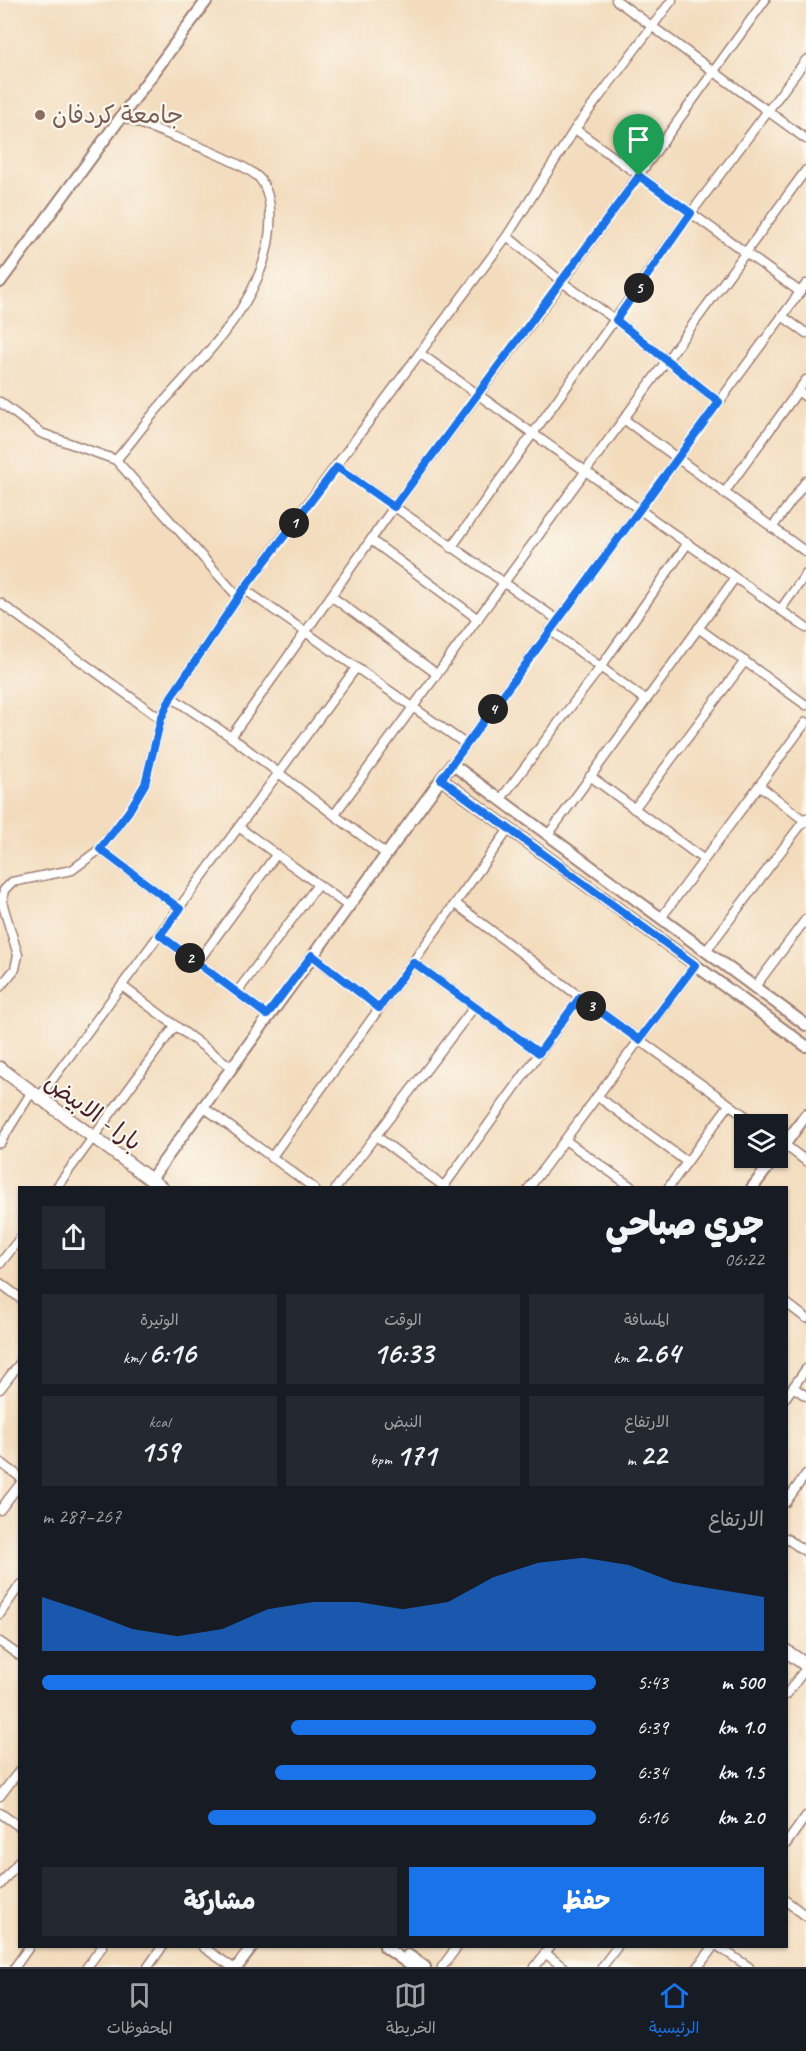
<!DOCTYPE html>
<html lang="ar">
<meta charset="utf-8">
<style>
body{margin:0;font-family:Caveat,"Playpen Sans Arabic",sans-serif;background:#242831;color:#f1f3f6;direction:rtl;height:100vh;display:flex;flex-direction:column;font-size:22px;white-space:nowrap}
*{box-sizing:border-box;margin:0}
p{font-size:20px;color:#9ea1a6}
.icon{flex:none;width:33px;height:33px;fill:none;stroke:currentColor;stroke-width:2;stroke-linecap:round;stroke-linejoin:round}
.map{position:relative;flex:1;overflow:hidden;direction:ltr}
.panel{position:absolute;left:18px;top:1186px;width:770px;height:762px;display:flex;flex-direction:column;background:#171b24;border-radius:0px;box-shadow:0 2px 4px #0004;direction:rtl}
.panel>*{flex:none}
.buttons{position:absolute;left:734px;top:1114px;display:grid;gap:12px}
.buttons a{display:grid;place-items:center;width:54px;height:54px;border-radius:0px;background:#171b24;box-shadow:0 2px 4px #0004;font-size:30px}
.pin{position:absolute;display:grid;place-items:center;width:51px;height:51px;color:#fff;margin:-62px -26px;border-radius:50% 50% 50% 0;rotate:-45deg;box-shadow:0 0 6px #0007}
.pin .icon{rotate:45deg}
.km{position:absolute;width:30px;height:30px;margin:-15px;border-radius:50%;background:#222;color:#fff;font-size:16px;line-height:30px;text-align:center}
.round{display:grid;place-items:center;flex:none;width:63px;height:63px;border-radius:0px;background:#242831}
.headline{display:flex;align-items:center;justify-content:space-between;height:102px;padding:0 24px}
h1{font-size:33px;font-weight:800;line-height:45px}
.metrics{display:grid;grid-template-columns:repeat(3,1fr);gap:9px;height:102px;padding:6px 24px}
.metrics div{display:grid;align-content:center;border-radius:0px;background:#242831;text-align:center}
.metrics b{font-size:30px;font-weight:800}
.metrics small{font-size:16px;font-weight:400}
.metrics p{font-size:16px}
.chart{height:168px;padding:12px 24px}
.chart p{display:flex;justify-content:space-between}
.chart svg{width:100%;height:108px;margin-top:6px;fill:#1a73e8;opacity:.7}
.action{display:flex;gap:12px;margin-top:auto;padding:12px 24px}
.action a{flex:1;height:69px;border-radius:0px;background:#1a73e8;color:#fff;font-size:24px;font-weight:800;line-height:69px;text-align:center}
.action a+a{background:#242831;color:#f1f3f6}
ul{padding:0 24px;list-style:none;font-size:20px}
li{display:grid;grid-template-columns:96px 72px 1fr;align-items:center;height:45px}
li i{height:15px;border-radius:8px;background:#1a73e8}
.dock{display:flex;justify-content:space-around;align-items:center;height:84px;border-top:2px solid #363941;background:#171b24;font-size:16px;color:#9ea1a6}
.dock a{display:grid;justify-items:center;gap:3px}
.dock .current{color:#1a73e8}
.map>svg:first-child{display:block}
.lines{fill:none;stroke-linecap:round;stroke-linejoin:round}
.minor-casing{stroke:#9e7e74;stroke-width:11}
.tertiary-casing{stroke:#9e7e74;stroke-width:14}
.secondary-casing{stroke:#9e7e74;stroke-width:14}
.primary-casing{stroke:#9e7e74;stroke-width:15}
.minor{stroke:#fff;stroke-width:8}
.tertiary{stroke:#fff;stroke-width:10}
.secondary{stroke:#fff;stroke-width:10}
.primary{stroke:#fff;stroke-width:12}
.route-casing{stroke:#fff;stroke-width:12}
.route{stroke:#1a73e8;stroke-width:8}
.education-dot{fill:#8d6e63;stroke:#fbf7ec;stroke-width:2}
.labels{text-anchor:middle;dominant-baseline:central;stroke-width:4.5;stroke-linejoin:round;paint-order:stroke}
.education-label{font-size:24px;fill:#785e54;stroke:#fbf7ec;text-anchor:start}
.street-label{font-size:24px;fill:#4a1f2b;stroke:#fbf7ec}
</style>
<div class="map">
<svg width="806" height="1967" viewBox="0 0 806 1967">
<rect width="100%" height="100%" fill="#fbf7ec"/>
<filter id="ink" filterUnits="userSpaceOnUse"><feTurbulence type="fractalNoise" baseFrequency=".0167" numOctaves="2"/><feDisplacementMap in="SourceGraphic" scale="12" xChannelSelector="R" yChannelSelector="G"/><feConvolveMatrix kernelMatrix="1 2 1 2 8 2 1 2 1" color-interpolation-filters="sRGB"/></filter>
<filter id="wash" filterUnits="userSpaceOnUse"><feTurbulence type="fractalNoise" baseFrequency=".008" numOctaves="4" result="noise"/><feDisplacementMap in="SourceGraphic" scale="24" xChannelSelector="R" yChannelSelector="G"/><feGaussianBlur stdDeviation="1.35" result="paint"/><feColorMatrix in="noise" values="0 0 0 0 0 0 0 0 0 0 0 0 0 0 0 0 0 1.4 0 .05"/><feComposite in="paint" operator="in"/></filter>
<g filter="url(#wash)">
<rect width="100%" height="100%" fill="#f3dcbd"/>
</g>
<g filter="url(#ink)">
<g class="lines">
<g class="minor-casing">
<g id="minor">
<polyline points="616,0 806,139"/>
<polyline points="575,129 800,292"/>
<polyline points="507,236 562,282 616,320 719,402"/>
<polyline points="782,316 806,333"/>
<polyline points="421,354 806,628"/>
<polyline points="798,391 806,397"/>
<polyline points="0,402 41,433 116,460 239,598"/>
<polyline points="625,420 806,552"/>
<path d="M116 460C131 443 144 424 159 407 205 354 265 301 270 228 271 213 270 192 260 179 245 161 150 128 123 117"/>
<polyline points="337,467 558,620"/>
<polyline points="724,493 806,380"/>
<polyline points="772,528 806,481"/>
<polyline points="371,540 478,619"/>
<polyline points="451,548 691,213 806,60"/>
<polyline points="244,589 467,745"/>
<polyline points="331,596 437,674"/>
<polyline points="0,603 161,719"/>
<polyline points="780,610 806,574"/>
<polyline points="698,628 806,705"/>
<polyline points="550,630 644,699"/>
<polyline points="171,697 231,737 386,854"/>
<polyline points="231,737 394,507 562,282 765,0"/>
<polyline points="452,764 806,284"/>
<polyline points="590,776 703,859"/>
<polyline points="760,786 806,822"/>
<polyline points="500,800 600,668 688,543"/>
<polyline points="634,809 745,661"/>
<polyline points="334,815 806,170"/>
<polyline points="240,828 348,906"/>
<polyline points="548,835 735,578"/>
<polyline points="100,849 180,909"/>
<polyline points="456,904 580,997 758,1125"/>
<polyline points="661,918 806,722"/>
<polyline points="160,935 267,1015"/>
<polyline points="706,951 806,818"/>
<polyline points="312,955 379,1008"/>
<polyline points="413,962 539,1053"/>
<polyline points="197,963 276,855"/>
<polyline points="122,986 231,1067"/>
<polyline points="0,987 15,969 18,955 2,902 4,890 12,882 72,870 100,849 129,811 145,784 161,719 171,697 244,589 507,236 575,129 672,0"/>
<polyline points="754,988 806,919"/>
<polyline points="237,992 317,886"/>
<polyline points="597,1096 687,1162"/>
<polyline points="38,1099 356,668"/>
<polyline points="202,1106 314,1188"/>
<polyline points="376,1136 446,1188"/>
<polyline points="777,1139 806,1161"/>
<polyline points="565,1140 633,1188"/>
<polyline points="0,1143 31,1093"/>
<polyline points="271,1158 509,829"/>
<polyline points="444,1186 580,997"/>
<polyline points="56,1188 175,1026"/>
<polyline points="336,1188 475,1006"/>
<polyline points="529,1188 695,965"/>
<polyline points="668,1188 729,1105"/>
<polyline points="0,1264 20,1238"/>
<polyline points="0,1283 20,1298"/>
<polyline points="786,1303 806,1318"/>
<polyline points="793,1387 806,1396"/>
<polyline points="0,1389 20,1363"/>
<polyline points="786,1397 806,1369"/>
<polyline points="0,1462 20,1477"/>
<polyline points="786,1502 806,1474"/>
<polyline points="0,1510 20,1484"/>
<polyline points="786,1538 806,1552"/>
<polyline points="0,1614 20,1585"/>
<polyline points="0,1642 20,1656"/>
<polyline points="786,1695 806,1668"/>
<polyline points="0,1796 20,1770"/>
<polyline points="0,1813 20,1827"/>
<polyline points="786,1844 806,1816"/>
<polyline points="0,1885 20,1860"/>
<polyline points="786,1901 806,1916"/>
<polyline points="203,1947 232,1967"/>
<polyline points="719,1947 749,1967"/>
<polyline points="545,1953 563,1967"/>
<polyline points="15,1967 29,1947"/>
<polyline points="87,1967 102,1947"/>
<polyline points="148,1967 162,1947"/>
<polyline points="442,1967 457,1947"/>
<polyline points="535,1967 550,1947"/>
<polyline points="602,1967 617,1947"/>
<polyline points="698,1967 713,1947"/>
</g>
</g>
<g class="tertiary-casing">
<g id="tertiary">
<polyline points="0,282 207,0"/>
<polyline points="777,1155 806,1115"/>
<polyline points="752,1188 775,1158"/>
<polyline points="385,1947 413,1967"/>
<polyline points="408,1955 425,1967"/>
<polyline points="237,1967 252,1947"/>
</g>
</g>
<g class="secondary-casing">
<g id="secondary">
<polyline points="441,779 806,1046"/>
<polyline points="151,1179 452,764 806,1025"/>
</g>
</g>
<g class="primary-casing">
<g id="primary">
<polyline points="0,1068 162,1188"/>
<polyline points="786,1651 806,1665"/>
</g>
</g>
<use href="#minor" class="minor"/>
<use href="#tertiary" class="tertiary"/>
<use href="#secondary" class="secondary"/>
<use href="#primary" class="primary"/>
</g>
</g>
<g class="lines" filter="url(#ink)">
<g class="route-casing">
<polygon id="route" points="639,176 691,213 616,320 719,402 441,779 695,965 639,1040 580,997 539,1053 413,962 379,1008 312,955 267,1015 160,935 180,909 100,849 129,811 145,784 161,719 171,697 244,589 337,467 394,507"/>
</g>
<use href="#route" class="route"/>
</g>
<circle class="education-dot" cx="40" cy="115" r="6"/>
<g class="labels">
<g class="education-label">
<text x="52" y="115">جامعة كردفان</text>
</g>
<g class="street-label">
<text transform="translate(93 1112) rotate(36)">بارا - الابيض</text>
</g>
</g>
</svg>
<div class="buttons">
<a><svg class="icon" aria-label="layers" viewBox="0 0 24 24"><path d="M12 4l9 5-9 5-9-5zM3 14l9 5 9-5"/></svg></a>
</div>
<div class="pin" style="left:639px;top:176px;background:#1e9e55"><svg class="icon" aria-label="arrive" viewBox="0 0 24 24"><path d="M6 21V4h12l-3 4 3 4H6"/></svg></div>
<b class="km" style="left:294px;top:523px">1</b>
<b class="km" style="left:190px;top:958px">2</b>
<b class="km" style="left:591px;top:1006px">3</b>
<b class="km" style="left:493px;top:709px">4</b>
<b class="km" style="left:639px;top:288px">5</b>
<section class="panel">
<div class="headline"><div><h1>جري صباحي</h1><p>06:22</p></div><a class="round"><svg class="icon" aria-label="share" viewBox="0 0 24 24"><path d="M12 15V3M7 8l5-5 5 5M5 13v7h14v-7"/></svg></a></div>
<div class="metrics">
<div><p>المسافة</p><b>2.64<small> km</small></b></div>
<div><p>الوقت</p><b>16:33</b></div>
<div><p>الوتيرة</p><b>6:16<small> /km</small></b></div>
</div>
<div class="metrics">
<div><p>الارتفاع</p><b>22<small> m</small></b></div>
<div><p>النبض</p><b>171<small> bpm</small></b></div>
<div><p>kcal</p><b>159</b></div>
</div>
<div class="chart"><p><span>الارتفاع</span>267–287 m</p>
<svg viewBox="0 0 160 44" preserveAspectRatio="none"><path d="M0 44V22L10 28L20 35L30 38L40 35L50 27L60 24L70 24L80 27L90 24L100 14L110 8L120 6L130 9L140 16L150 19L160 22V44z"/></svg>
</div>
<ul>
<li><b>500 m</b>5:43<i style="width:100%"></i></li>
<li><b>1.0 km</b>6:39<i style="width:55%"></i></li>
<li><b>1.5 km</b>6:34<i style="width:58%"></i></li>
<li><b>2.0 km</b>6:16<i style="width:70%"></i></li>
</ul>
<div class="action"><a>حفظ</a><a>مشاركة</a></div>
</section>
</div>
<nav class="dock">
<a class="current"><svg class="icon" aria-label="home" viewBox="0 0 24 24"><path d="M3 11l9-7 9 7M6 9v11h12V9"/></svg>الرئيسية</a>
<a><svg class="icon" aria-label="map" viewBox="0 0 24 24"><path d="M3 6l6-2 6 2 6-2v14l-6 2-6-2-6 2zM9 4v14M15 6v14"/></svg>الخريطة</a>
<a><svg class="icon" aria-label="saved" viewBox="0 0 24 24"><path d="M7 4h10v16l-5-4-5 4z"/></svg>المحفوظات</a>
</nav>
